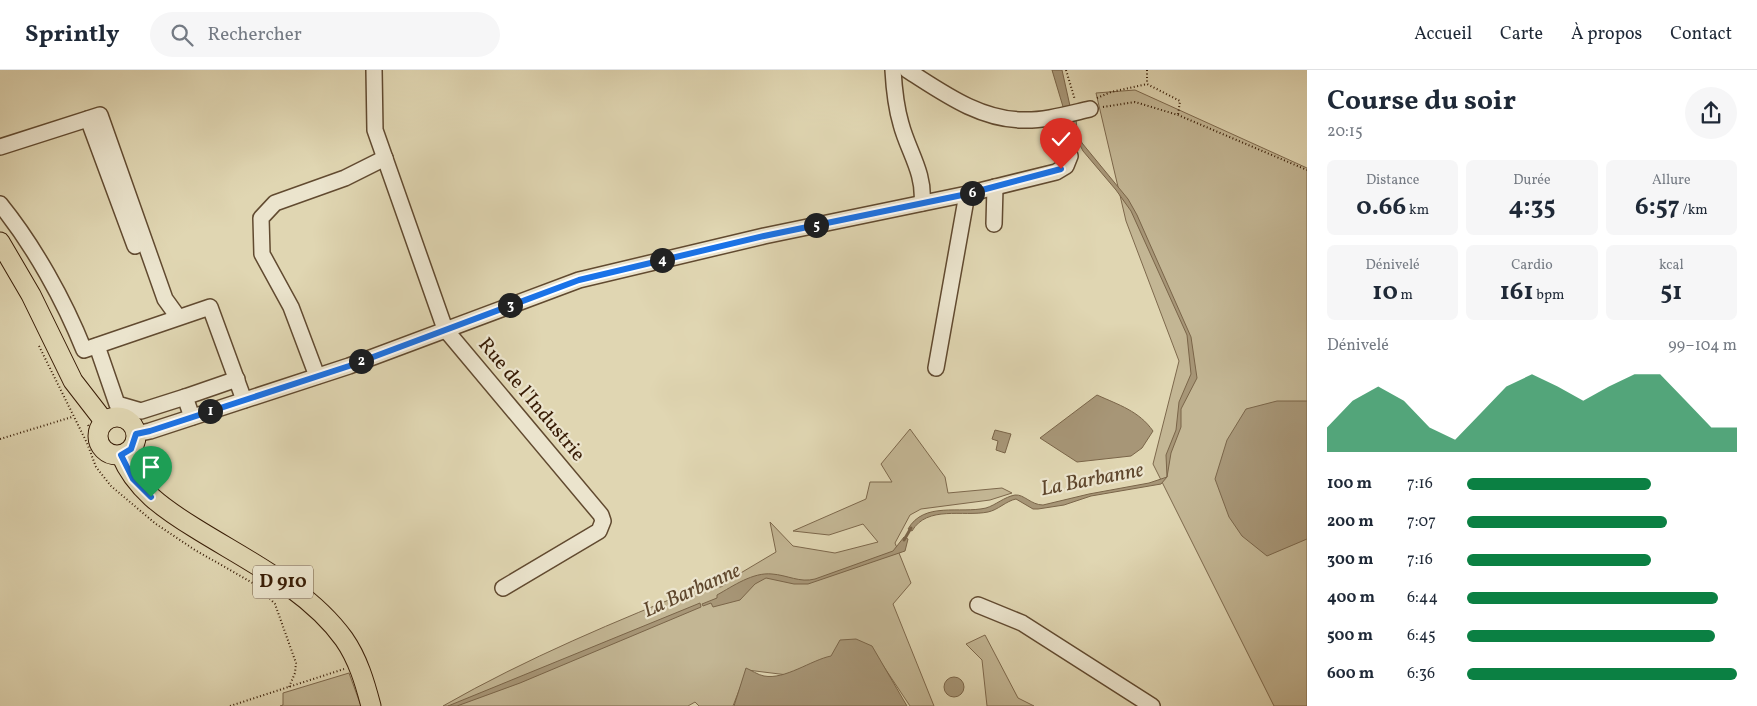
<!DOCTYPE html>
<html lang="fr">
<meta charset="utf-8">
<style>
body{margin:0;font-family:Vollkorn,serif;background:#f6f6f7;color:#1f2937;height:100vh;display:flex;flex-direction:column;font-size:19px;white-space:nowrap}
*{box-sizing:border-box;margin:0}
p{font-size:16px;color:#747a83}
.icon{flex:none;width:28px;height:28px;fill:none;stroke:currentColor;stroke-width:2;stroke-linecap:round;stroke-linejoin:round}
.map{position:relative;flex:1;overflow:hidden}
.sheet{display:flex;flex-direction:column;background:#fff;width:450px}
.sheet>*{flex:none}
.pin{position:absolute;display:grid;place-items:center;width:42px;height:42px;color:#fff;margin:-51px -21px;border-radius:50% 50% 50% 0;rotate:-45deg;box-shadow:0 0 5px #0007}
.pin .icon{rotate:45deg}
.km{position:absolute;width:25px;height:25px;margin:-12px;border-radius:50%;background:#222;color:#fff;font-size:14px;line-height:25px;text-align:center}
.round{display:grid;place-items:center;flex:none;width:52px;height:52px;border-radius:26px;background:#f6f6f7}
.overview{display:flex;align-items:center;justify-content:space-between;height:85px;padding:0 20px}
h1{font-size:28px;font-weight:700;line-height:38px}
.figures{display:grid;grid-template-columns:repeat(3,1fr);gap:8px;height:85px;padding:5px 20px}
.figures div{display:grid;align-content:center;border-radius:8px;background:#f6f6f7;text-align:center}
.figures b{font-size:25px;font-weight:700}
.figures small{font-size:14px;font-weight:400}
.figures p{font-size:14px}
.chart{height:140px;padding:10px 20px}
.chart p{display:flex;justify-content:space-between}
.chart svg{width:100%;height:90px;margin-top:5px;fill:#0b8043;opacity:.7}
ul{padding:0 20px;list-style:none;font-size:16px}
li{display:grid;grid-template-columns:80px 60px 1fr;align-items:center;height:38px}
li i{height:12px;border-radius:6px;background:#0b8043}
header{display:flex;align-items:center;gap:30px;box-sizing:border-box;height:70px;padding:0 25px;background:#fff;border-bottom:1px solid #e0e1e3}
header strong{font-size:24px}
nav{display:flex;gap:28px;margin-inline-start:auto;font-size:18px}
.search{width:350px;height:45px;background:#f6f6f7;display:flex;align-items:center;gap:12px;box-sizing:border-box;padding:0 18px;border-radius:28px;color:#747a83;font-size:19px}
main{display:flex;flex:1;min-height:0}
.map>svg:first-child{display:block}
.green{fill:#c3b694;stroke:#7d684c}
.water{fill:#a79677;stroke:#7a6549}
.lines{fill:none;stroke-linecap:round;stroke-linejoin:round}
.stream{stroke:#7a6549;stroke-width:3}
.minor-casing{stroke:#614a30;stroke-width:18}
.major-casing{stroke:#371b04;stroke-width:21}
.path{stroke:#371b04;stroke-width:2;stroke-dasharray:1 2.5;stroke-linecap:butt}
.minor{stroke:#ebe4cd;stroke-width:15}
.major{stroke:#e0d6b2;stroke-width:19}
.route-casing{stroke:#fff;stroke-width:10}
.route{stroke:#1a73e8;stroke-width:6}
.labels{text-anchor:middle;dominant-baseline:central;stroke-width:4.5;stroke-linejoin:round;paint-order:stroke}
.shield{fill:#ebe4cd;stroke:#6d5740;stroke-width:1}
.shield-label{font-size:19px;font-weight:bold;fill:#371b04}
.street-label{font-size:20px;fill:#371b04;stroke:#ebe4cd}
.water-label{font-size:21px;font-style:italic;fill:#5e462c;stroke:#ebe4cd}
</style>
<header>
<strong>Sprintly</strong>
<div class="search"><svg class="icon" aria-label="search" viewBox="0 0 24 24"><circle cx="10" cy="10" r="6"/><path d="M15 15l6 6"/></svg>Rechercher</div>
<nav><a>Accueil</a><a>Carte</a><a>À propos</a><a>Contact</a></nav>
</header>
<main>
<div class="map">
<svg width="1307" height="636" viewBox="0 0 1307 636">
<rect width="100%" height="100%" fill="#e0d6b2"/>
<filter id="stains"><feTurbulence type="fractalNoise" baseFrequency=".004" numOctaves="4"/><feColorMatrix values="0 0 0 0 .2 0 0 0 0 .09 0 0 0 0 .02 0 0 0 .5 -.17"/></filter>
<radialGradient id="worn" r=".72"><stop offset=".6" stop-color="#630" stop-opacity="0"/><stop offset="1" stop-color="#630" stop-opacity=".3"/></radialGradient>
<g class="green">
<polygon points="1135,20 1307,98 1307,636 1274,636 1153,394 1179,291 1126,151 1096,23"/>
<path d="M910 359 945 407 948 423 1002 418 1012 423 990 430 921 439 910 445 895 473 911 513 893 534 934 636H910L880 591 804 607 747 600 733 636H699L695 632 688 636H443C527 588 616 551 706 515L721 517 739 504 776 482 770 452 793 476 835 483 878 472 863 454 829 465 793 461 866 429 870 412H892L881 394Z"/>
<polygon points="985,565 1018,628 1034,636 987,636 982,590 966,574"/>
<polygon points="349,603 361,636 280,636 283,635 283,623"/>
</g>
<g class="water">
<polygon points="1052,0 1062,0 1070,36 1068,41 1064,40"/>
<path d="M1072 49H1076L1077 59 1082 73 1128 129 1137 145 1191 267 1197 308 1181 339V357L1171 383 1167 407 1161 414 1091 426 1064 435 1038 439H1033L1016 429C1006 431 998 440 988 442 963 447 927 435 912 461L908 459C924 431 960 444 986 438 996 435 1004 427 1015 425 1024 424 1031 435 1043 435L1089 424 1149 413 1167 407 1166 385 1176 360 1179 332 1191 304 1187 265 1131 141 1116 120 1083 81 1074 64Z"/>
<path d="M1097 325C1119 335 1139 341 1153 361L1142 378 1131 386 1077 392 1040 368Z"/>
<polygon points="1277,331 1307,331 1307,469 1267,486 1242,466 1229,447 1215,409 1227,370 1246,339"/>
<polygon points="995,360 1011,364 1005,383 996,380 998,371 992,369"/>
<path d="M904 467 908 469 905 481 808 514H794L766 508 755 514 740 530 713 537 711 533 703 536 702 534 717 528V525C733 516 753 502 772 504 787 505 800 513 815 509L893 481Z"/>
<polygon points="700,533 701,537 520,613 457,636 448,636"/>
<path d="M856 569 872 576 907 636H734L746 598C751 600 758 605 764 606 785 610 811 590 831 586L840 570Z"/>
<circle cx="954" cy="617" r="10"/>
</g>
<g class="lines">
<polyline class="stream" points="904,470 911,458"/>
<g class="minor-casing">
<g id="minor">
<polyline points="374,0 375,60 445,259 601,445 603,451 599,461 503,518"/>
<path d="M893 0C894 18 896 37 901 54 908 81 925 103 922 133"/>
<path d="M907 0C942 22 978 49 1022 50 1044 51 1068 44 1090 39"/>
<polyline points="88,49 135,176"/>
<polyline points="0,77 100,45 165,229 178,247"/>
<path d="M0 134C34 176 64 230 84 280L210 237 244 330"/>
<polyline points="994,154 995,117"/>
<polyline points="97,276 117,334 141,341 185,327 192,347"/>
<polyline points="936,298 967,124"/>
<polyline points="317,306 291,237 262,184 261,148 275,133 345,108 385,88"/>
<polyline points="185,327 237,309"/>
<polyline points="136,364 150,361 349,296 579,210 764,166 967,124 1056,102 1066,96 1070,86 1057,47"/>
<polyline points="978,535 1022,553 1152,636"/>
</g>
</g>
<g class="major-casing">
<g id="major">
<polyline points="0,172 31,225 73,311 104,351"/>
<circle cx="117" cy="366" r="19"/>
<path d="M121 385C135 419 164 439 195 458 246 490 308 519 344 569 358 589 365 613 371 636"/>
</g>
</g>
<g class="path">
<polyline points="1066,0 1075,30"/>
<polyline points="1147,0 1147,14"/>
<polyline points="1097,28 1111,22 1147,14 1180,31 1178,45"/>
<polyline points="1103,37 1135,32 1178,45 1307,100"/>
<polyline points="39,276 87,373 96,397 111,416 156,454 195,480 258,516 275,534 296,593 295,603 289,617"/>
<polyline points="88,355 93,366 94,379 108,390"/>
<polyline points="0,369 72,347"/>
<polyline points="230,636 344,599"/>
</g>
<use href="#minor" class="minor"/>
<use href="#major" class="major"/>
</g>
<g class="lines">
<g class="route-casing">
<polyline id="route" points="151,427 133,409 121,385 131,379 136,364 150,361 349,296 579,210 764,166 967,124 1061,99"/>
</g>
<use href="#route" class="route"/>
</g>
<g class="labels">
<rect class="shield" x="253" y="495.5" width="60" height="33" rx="4"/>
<g class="shield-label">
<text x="283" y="512">D 910</text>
</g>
<g class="street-label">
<text transform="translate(531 330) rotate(50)">Rue de l'Industrie</text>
</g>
<g class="water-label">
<text transform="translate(1092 410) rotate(-11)">La Barbanne</text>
<text transform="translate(692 521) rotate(-24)">La Barbanne</text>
</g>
</g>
<rect width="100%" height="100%" filter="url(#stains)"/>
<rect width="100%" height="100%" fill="url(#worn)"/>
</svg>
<div class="pin" style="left:151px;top:427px;background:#1e9e55"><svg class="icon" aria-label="arrive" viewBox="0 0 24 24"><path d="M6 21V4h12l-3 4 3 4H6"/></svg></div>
<div class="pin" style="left:1061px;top:99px;background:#d93025"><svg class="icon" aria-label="check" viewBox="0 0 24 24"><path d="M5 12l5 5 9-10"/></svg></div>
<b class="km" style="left:210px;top:341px">1</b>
<b class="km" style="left:361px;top:291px">2</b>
<b class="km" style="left:510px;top:235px">3</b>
<b class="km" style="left:662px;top:190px">4</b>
<b class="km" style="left:816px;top:155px">5</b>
<b class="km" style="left:972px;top:123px">6</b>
</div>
<section class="sheet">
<div class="overview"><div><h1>Course du soir</h1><p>20:15</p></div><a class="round"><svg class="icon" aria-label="share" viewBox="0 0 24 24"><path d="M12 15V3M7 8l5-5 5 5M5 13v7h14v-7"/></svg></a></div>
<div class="figures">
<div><p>Distance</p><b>0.66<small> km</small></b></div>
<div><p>Durée</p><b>4:35</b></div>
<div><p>Allure</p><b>6:57<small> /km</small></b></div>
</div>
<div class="figures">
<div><p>Dénivelé</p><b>10<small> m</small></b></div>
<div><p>Cardio</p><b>161<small> bpm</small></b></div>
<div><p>kcal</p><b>51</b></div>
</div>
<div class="chart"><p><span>Dénivelé</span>99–104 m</p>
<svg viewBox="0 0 160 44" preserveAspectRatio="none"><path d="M0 44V32L10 19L20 12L30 19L40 32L50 38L60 25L70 12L80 6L90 12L100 19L110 12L120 6L130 6L140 19L150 32L160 32V44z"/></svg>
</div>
<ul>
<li><b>100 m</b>7:16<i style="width:68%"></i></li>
<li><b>200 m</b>7:07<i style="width:74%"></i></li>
<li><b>300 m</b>7:16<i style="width:68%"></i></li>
<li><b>400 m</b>6:44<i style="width:93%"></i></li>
<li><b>500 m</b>6:45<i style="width:92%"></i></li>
<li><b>600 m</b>6:36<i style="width:100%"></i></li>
</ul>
</section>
</main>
